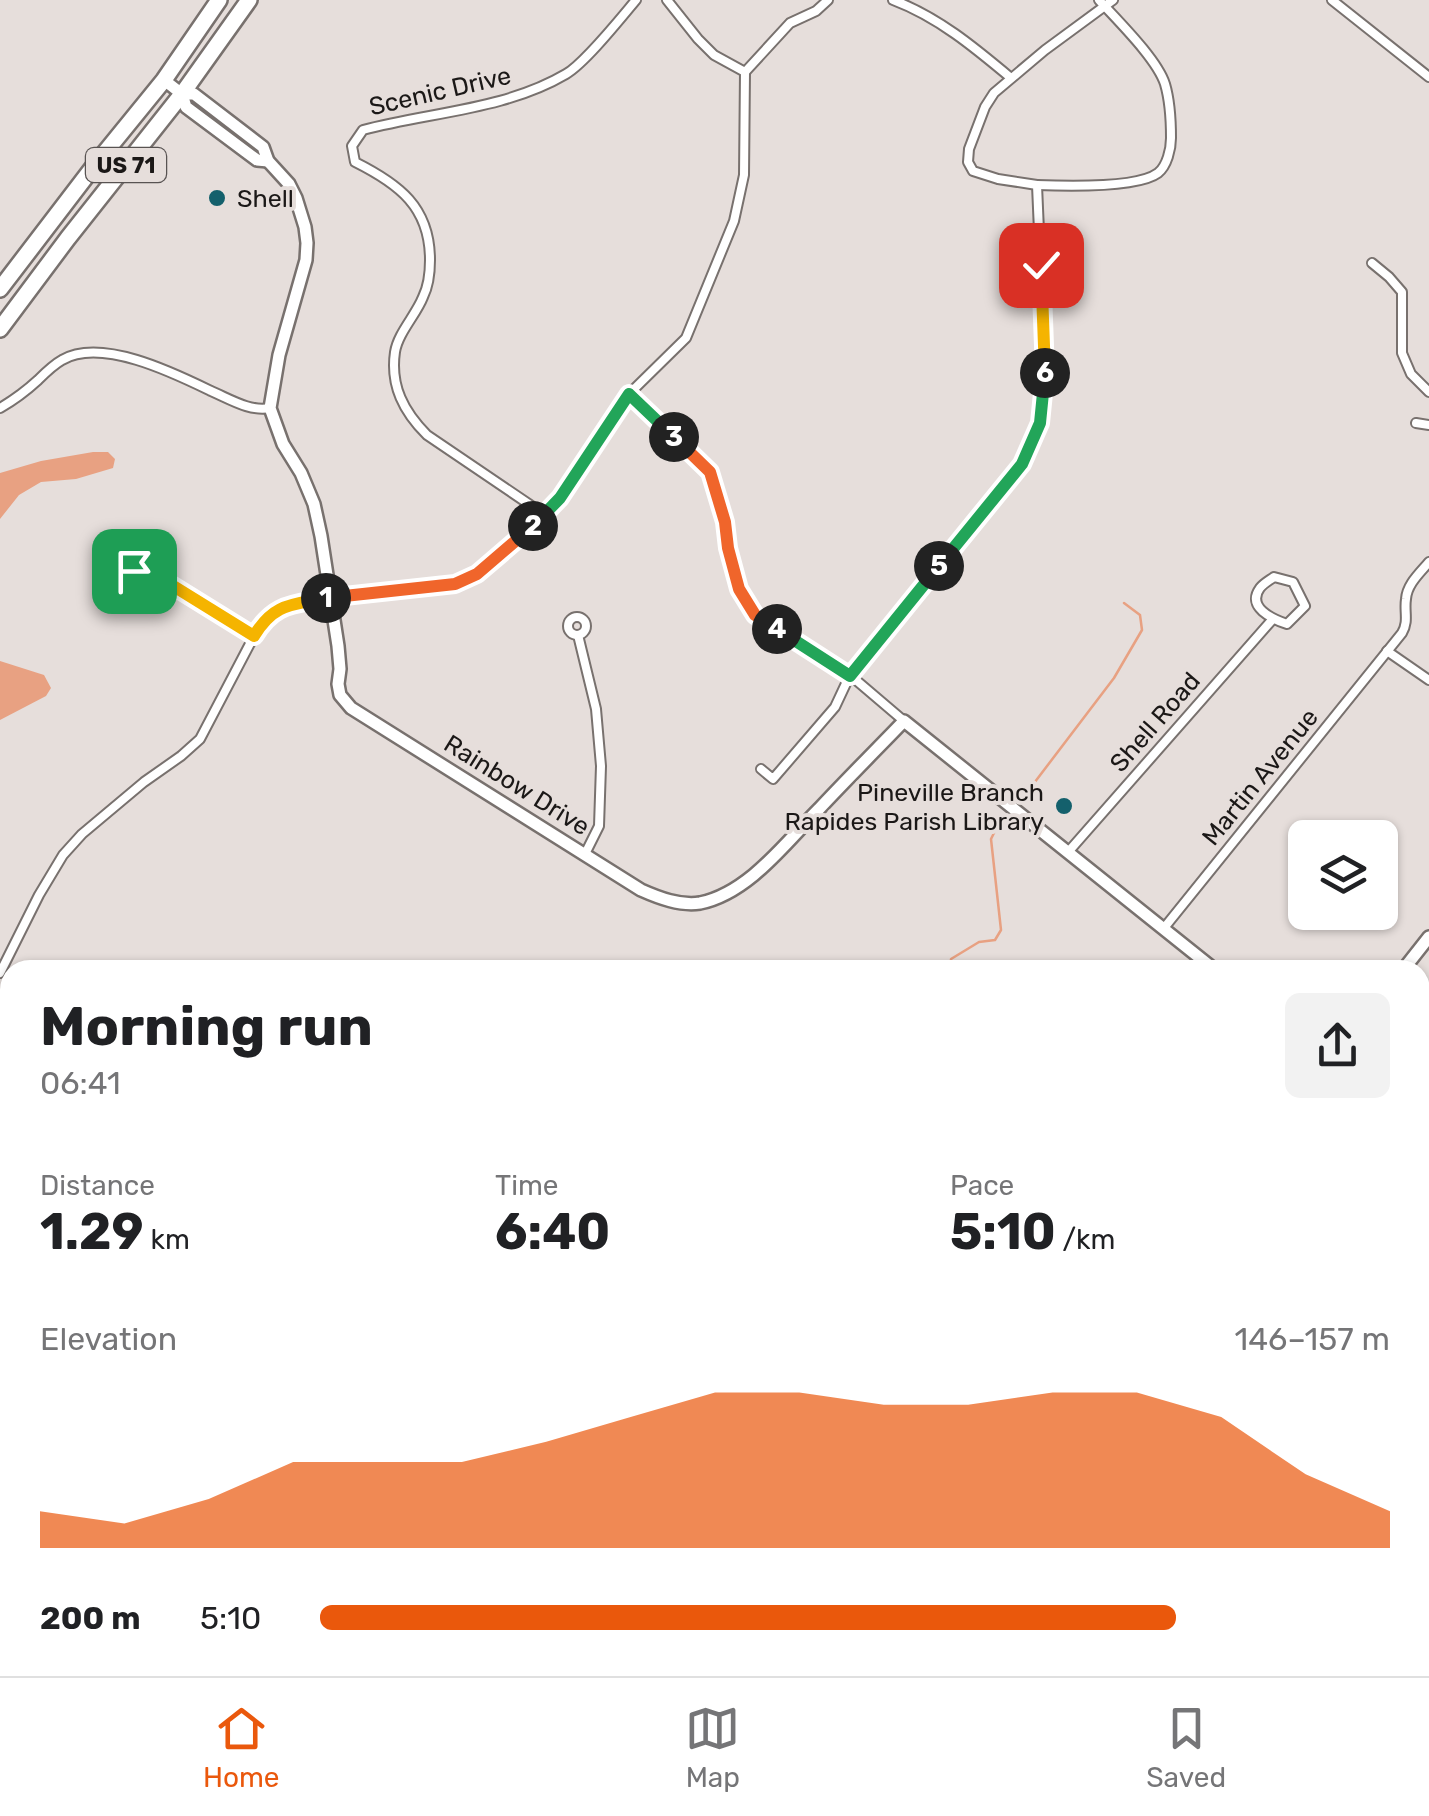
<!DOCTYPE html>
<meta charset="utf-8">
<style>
body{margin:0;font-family:Rubik,sans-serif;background:#f2f2f2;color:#202124;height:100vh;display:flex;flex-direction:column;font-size:38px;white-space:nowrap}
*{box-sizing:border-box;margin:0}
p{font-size:32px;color:#757577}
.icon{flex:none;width:55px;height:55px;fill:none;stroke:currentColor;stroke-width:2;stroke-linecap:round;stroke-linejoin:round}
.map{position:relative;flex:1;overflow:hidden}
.panel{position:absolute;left:0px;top:960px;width:1430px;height:718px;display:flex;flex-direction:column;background:#fff;border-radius:30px 30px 0 0;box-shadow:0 2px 8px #0004}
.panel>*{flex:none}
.buttons{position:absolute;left:1288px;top:820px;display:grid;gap:20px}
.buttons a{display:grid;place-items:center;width:110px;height:110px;border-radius:15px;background:#fff;box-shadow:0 2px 8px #0004;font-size:50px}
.pin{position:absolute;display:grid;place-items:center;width:85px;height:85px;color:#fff;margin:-42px;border-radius:20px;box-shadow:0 5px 15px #0006}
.km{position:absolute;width:50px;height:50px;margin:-25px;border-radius:50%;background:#222;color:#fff;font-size:28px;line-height:50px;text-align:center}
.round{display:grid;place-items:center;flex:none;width:105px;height:105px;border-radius:15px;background:#f2f2f2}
.headline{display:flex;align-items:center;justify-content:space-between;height:170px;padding:0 40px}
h1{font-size:55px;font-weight:700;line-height:75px}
.figures{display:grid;grid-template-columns:repeat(3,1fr);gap:15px;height:170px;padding:10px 40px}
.figures div{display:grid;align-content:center}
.figures b{font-size:50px;font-weight:700}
.figures small{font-size:28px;font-weight:400}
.figures p{font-size:28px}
.chart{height:280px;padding:20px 40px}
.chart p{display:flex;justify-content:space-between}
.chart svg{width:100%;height:180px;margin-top:10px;fill:#ea580c;opacity:.7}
ul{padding:0 40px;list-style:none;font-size:32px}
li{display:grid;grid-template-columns:160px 120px 1fr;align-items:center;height:75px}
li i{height:25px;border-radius:12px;background:#ea580c}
.dock{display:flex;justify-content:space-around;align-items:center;height:140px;border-top:2px solid #e0e0e0;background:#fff;font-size:28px;color:#757577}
.dock a{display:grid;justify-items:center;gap:5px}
.dock .current{color:#ea580c}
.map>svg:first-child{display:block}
.green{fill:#fdc3ab}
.water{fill:#e8a182}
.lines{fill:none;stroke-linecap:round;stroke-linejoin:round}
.stream{stroke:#e8a182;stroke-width:2.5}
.street-casing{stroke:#78716e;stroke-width:12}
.secondary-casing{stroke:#78716e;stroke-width:16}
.highway-casing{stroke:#78716e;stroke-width:20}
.street{stroke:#fff;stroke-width:8}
.secondary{stroke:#fff;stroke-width:11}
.highway{stroke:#fff;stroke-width:15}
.split-1-casing{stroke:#fff;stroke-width:20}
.split-2-casing{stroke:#fff;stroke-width:20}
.split-3-casing{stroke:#fff;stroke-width:20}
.split-4-casing{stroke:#fff;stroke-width:20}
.split-5-casing{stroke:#fff;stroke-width:20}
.split-6-casing{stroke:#fff;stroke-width:20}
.split-7-casing{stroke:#fff;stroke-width:20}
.split-1{stroke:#f5b400;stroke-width:12}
.split-2{stroke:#f0652b;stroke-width:12}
.split-3{stroke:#22a559;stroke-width:12}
.split-4{stroke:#f0652b;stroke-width:12}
.split-5{stroke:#22a559;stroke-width:12}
.split-6{stroke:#22a559;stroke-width:12}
.split-7{stroke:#f5b400;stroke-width:12}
.poi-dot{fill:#14606c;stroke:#e6dedb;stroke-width:4}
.labels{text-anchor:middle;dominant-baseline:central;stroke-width:8;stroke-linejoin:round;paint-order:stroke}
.shield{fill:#e6dedb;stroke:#585352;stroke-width:2.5}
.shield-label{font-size:22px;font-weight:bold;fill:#1b1817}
.street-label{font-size:25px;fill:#1b1817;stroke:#e6dedb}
.poi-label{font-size:25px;fill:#1b1817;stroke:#e6dedb;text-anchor:start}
</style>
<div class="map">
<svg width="1429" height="1676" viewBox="0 0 1429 1676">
<rect width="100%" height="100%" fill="#e6dedb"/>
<g class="green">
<polygon points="390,1668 526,1668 536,1676 382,1676"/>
<polygon points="545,1668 820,1668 823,1669 818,1676 538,1676"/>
</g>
<g class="water">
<polygon points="93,452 108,452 115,459 113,468 76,479 41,482 19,495 0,519 0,473 41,461"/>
<polygon points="0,661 44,675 51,688 46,696 0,720"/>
</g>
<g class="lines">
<g class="stream">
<polyline points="1025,795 1114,678 1142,630 1140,615 1124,603"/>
<polyline points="951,970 951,959 979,942 995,940 1001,930 991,839 997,827"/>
<polyline points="196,1668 210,1676"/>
</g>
<g class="street-casing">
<g id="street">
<polyline points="667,0 698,39 714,55 745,72"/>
<path d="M893 0C938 17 974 47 1011 78"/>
<polyline points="1332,0 1429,77"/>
<path d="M1037 185C1064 186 1138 188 1158 173 1167 166 1171 149 1171 138 1171 120 1170 101 1165 84 1157 59 1118 21 1099 0"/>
<polyline points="1372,263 1389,277 1402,292 1402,353 1411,374 1429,392"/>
<polyline points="629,394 710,472 725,522 728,548 739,589 755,615 850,675 904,721"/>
<path d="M0 408C14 400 26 391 38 380 45 373 53 365 62 360 101 337 174 373 211 391 230 399 250 412 270 408"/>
<polyline points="1416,423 1429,425"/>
<path d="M545 515 427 435C404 412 390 386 395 352 398 333 416 315 423 297 429 285 430 273 430 260 430 207 399 184 355 162L352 146 363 130C430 112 505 110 566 74 585 63 620 19 636 0"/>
<circle cx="131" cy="559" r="12"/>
<polyline points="141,566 254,636"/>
<path d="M1274 577 1293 582 1305 606 1287 624C1272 619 1246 607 1260 588 1264 583 1270 580 1274 577Z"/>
<circle cx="577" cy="626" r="9"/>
<polyline points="578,635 596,709 601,766 599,826 585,854"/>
<polyline points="1387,651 1429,680"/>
<polyline points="761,769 773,779 835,707 850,675 1022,464 1040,423 1045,370 1037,185 998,179 973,171 968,162 969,149 985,107 994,93 1045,50 1113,0"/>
<polyline points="1069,851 1272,620"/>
<path d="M1164 928 1402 633C1409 621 1404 612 1406 599 1407 584 1420 573 1429 562"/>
<polyline points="0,973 39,895 63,855 82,834 144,782 181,756 200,739 254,636 271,613 282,608 330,597 455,584 477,574 545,515 560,499 629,394 686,338 734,221 744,175 745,72 790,23 816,11 828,0"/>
<polyline points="1420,1160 1429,1149"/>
<polyline points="0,1315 10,1313"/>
<polyline points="1420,1360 1429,1367"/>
<polyline points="1420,1388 1429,1377"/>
<polyline points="1420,1485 1429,1492"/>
<polyline points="1420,1508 1429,1497"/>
<polyline points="1420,1632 1429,1621"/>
<polyline points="0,1663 14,1676"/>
<polyline points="1206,1668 1215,1676"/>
<polyline points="1364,1668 1374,1676"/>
<polyline points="1405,1668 1416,1676"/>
<polyline points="525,1669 533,1676"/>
<polyline points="534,1676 541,1668"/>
<polyline points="1009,1676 1016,1668"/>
<polyline points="1184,1676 1191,1668"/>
<polyline points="1284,1676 1291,1668"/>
<polyline points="1385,1676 1392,1668"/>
</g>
</g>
<g class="secondary-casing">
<g id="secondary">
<path d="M164 80 182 94H194L263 147 268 161 289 184 296 198 305 227 307 243 306 260 279 355 270 408 283 444 301 473 314 504 321 536 338 646 340 669 338 684 340 695 351 708 641 890C659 898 680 906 700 903 749 893 786 842 819 809 847 779 876 750 904 721L1215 970"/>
<polyline points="182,94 186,107 257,160 268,161"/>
<polyline points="1403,970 1429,937"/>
<polyline points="1420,1132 1429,1139"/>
<polyline points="833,1676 839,1668"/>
</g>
</g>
<g class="highway-casing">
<g id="highway">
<polyline points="0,289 94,166 164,80 219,0"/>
<polyline points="0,329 68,238 182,94 249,0"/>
</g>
</g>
<use href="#street" class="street"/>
<use href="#secondary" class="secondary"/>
<use href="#highway" class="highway"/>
</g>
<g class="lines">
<g class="split-1-casing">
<path id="split-1" d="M134 571 141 566 254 636C274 603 292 605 326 598"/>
</g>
<g class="split-2-casing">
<polyline id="split-2" points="326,598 455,584 477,574 533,526"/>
</g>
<g class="split-3-casing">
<polyline id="split-3" points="533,526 560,498 629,394 674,437"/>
</g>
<g class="split-4-casing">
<polyline id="split-4" points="674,437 710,472 725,522 728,548 739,589 755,615 777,629"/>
</g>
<g class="split-5-casing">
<polyline id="split-5" points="777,629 850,676 939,566"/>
</g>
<g class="split-6-casing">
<polyline id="split-6" points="939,566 1022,464 1040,423 1045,373"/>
</g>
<g class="split-7-casing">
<polyline id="split-7" points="1041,265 1045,373"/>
</g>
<use href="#split-1" class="split-1"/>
<use href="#split-2" class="split-2"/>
<use href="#split-3" class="split-3"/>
<use href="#split-4" class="split-4"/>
<use href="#split-5" class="split-5"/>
<use href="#split-6" class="split-6"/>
<use href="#split-7" class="split-7"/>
</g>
<g class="poi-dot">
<circle cx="217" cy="198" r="10"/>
<circle cx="1064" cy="806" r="10"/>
</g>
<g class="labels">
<rect class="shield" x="86" y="148" width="80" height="34" rx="8"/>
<g class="shield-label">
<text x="126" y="165">US 71</text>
</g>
<g class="street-label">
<text transform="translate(440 91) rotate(-13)">Scenic Drive</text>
<text transform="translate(1155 722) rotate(-49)">Shell Road</text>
<text transform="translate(1260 777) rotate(-51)">Martin Avenue</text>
<text transform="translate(517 785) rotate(32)">Rainbow Drive</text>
</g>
<g class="poi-label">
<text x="237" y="198">Shell</text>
<text x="1044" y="792" text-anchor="end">Pineville Branch<tspan x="1044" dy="29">Rapides Parish Library</tspan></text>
</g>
</g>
</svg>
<div class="buttons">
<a><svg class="icon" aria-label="layers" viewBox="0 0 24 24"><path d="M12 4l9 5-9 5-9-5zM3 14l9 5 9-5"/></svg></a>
</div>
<div class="pin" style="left:134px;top:571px;background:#1e9e55"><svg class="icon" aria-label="arrive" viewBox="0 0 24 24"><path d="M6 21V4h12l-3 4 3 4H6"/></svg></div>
<div class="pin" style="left:1041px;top:265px;background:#d93025"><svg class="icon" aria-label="check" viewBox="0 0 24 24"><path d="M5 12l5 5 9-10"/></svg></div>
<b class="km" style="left:326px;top:598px">1</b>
<b class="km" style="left:533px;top:526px">2</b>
<b class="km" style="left:674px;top:437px">3</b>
<b class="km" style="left:777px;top:629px">4</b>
<b class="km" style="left:939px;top:566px">5</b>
<b class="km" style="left:1045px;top:373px">6</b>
<section class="panel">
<div class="headline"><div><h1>Morning run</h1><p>06:41</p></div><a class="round"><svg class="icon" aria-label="share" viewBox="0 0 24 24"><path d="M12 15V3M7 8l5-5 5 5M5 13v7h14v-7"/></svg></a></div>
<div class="figures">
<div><p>Distance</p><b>1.29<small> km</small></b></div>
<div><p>Time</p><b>6:40</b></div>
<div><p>Pace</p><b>5:10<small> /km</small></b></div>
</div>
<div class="chart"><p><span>Elevation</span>146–157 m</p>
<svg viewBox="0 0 160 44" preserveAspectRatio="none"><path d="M0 44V35L10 38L20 32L30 23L40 23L50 23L60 18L70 12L80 6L90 6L100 9L110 9L120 6L130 6L140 12L150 26L160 35V44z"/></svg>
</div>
<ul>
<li><b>200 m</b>5:10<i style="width:80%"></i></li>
</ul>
</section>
</div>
<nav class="dock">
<a class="current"><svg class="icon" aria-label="home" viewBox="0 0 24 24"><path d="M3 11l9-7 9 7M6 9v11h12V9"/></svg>Home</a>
<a><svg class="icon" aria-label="map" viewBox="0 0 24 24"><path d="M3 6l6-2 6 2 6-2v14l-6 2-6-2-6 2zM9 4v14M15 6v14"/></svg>Map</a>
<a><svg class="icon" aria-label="saved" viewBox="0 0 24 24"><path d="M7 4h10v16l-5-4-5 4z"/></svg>Saved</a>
</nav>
